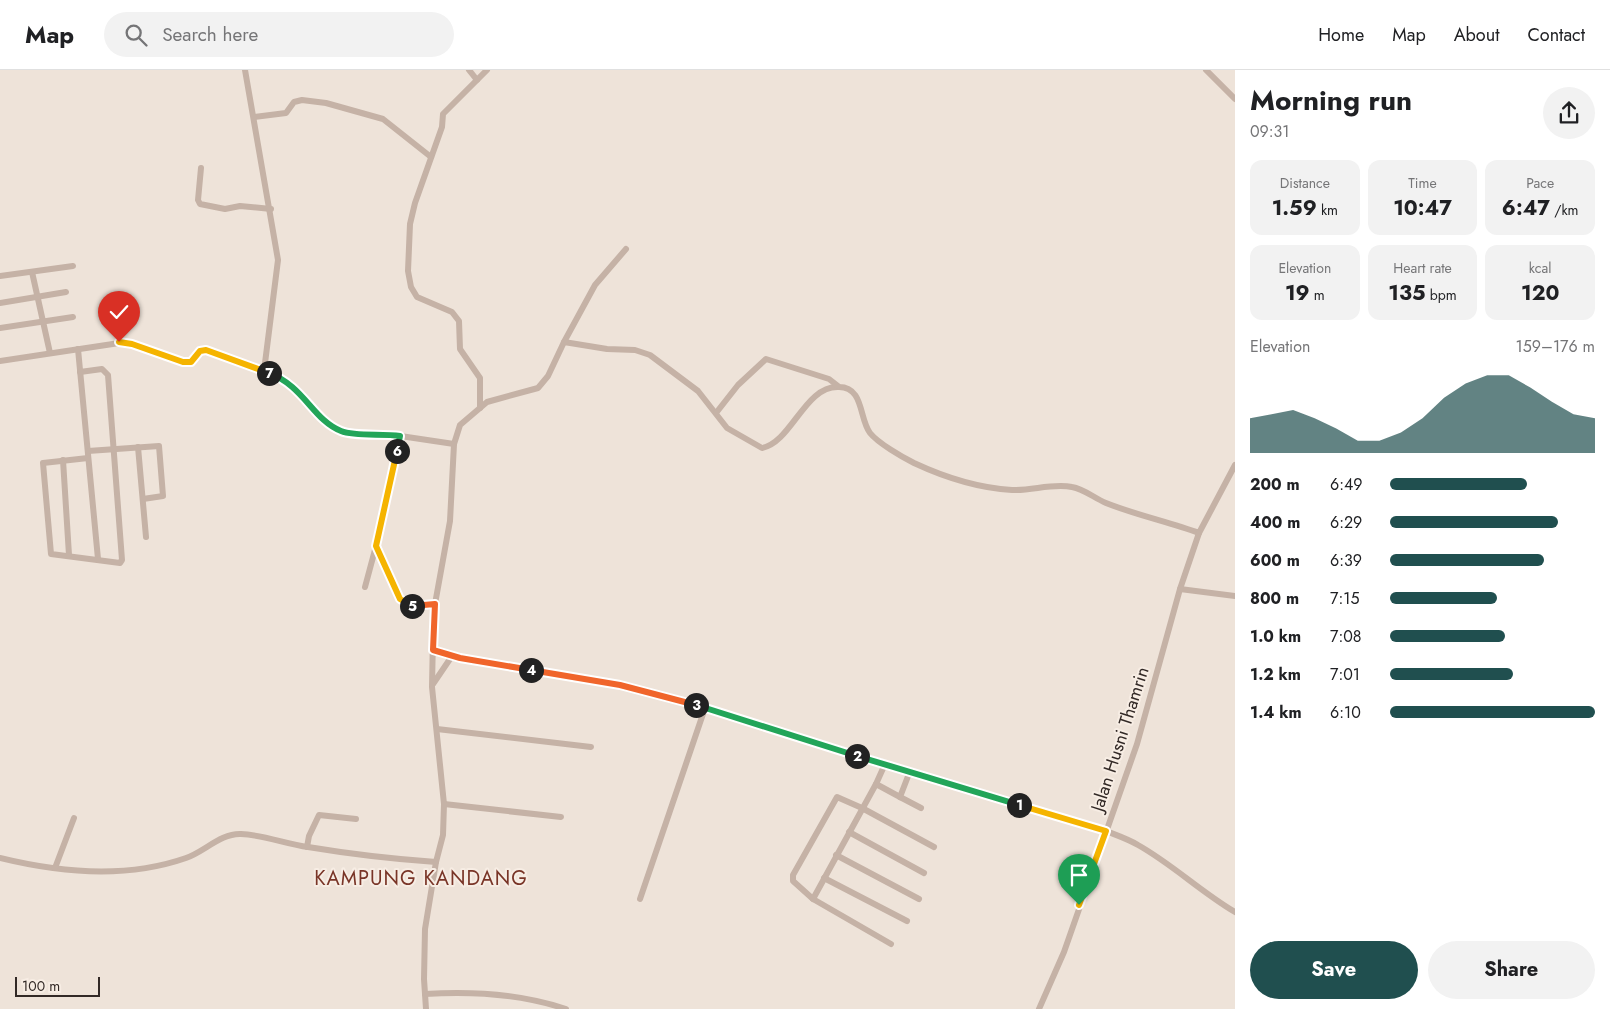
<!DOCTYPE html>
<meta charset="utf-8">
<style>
body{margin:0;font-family:Jost,sans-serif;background:#f2f2f2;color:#202124;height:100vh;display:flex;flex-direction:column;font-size:19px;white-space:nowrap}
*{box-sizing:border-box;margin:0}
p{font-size:16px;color:#757577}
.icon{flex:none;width:28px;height:28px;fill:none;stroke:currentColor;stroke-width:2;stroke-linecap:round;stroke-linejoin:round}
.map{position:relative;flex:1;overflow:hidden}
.sheet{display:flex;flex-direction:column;background:#fff;width:375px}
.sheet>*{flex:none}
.scale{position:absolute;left:15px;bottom:12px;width:85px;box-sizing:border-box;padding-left:5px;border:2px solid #322926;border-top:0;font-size:14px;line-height:18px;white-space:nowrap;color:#322926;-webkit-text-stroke:4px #f7ede4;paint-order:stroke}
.pin{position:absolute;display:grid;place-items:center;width:42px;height:42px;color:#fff;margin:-51px -21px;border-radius:50% 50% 50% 0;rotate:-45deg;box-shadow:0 0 5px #0007}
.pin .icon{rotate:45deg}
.km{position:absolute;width:25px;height:25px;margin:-12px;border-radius:50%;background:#222;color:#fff;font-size:14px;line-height:25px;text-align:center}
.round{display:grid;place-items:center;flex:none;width:52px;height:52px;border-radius:26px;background:#f2f2f2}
.summary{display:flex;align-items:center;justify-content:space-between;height:85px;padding:0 15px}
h1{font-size:28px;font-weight:700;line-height:38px}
.metrics{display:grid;grid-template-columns:repeat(3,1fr);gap:8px;height:85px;padding:5px 15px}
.metrics div{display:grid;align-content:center;border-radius:12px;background:#f2f2f2;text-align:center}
.metrics b{font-size:21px;font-weight:700}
.metrics small{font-size:14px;font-weight:400}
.metrics p{font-size:14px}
.chart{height:140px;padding:10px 15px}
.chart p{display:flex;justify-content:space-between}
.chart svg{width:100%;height:90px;margin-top:5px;fill:#204f4f;opacity:.7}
.button{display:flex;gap:10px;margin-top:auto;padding:10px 15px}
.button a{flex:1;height:58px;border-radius:30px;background:#204f4f;color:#fff;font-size:20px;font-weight:700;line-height:58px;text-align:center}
.button a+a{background:#f2f2f2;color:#202124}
ul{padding:0 15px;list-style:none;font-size:16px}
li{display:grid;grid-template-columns:80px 60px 1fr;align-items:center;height:38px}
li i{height:12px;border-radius:6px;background:#204f4f}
header{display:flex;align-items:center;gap:30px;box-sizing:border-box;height:70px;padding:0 25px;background:#fff;border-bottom:1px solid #e0e0e0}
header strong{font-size:24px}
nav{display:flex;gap:28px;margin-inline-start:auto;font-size:18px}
.search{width:350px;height:45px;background:#f2f2f2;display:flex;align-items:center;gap:12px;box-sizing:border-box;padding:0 18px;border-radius:28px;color:#757577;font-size:19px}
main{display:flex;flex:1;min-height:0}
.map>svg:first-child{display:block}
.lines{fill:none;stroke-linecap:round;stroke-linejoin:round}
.minor{stroke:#c5b2a6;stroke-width:6}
.split-1-casing{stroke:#fff;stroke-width:10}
.split-2-casing{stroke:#fff;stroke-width:10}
.split-3-casing{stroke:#fff;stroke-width:10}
.split-4-casing{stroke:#fff;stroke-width:10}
.split-5-casing{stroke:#fff;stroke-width:10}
.split-6-casing{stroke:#fff;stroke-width:10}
.split-7-casing{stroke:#fff;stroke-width:10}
.split-8-casing{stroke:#fff;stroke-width:10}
.split-1{stroke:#f5b400;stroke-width:6}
.split-2{stroke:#22a559;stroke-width:6}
.split-3{stroke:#22a559;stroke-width:6}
.split-4{stroke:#f0652b;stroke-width:6}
.split-5{stroke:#f0652b;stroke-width:6}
.split-6{stroke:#f5b400;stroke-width:6}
.split-7{stroke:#22a559;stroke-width:6}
.split-8{stroke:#f5b400;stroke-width:6}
.labels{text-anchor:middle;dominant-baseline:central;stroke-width:4;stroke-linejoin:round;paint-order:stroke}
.street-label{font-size:18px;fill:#322926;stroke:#f7ede4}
.quarter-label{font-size:20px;letter-spacing:1px;fill:#793527;stroke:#f7ede4}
</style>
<header>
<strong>Map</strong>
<div class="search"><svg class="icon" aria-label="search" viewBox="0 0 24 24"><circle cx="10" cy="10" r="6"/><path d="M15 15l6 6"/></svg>Search here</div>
<nav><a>Home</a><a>Map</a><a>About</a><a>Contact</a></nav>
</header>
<main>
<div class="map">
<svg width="1235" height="939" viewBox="0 0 1235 939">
<rect width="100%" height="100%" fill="#eee3d9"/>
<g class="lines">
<g class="minor">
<polyline points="469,0 477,10"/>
<polyline points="1206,0 1235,29"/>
<polyline points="254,47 286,43 294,32 302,30 326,33 383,49 431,87"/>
<polyline points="201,98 198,130 200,134 225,139 240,136 271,139"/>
<polyline points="32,202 50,283"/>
<polyline points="0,206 73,196"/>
<polyline points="0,233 66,222"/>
<polyline points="0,258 73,247"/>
<polyline points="564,272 595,215 626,179"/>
<polyline points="78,279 98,489"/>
<polyline points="0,291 126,272 183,292 191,292 200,281 206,280 264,301 278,190 245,0"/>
<path d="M264 301 289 313 320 346 342 362 387 364 454 374 460 355 487 332 538 318 548 306 564 272 607 279 635 280 650 285 698 321 727 358 762 378C792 372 805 315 839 317 864 317 859 349 870 363 878 373 902 387 914 393 944 407 978 418 1012 420 1032 421 1052 413 1072 417 1084 419 1094 428 1106 433 1136 445 1169 452 1199 463L1235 395"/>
<polyline points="80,302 102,299 108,305 122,490 120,493 51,484 43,393 88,388"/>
<polyline points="480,338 480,308 460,279 459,251 452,242 417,227 411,217 408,201 410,154 415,133 442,57 443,44 487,0"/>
<polyline points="716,343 738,315 766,289 829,309 838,316"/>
<polyline points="400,366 376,476 403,532 412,536 435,534"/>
<polyline points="138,377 146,467"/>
<polyline points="88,381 159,376 163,426 143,429"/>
<polyline points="63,390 69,485"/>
<polyline points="365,517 376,476"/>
<polyline points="1180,519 1235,526"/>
<path d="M433 580 460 588 620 615 693 634 1106 761C1116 765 1128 769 1138 775 1172 794 1201 822 1235 842"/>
<polyline points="433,614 452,586"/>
<polyline points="437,659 591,677"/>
<polyline points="910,701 900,727 921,738"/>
<polyline points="876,714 885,694"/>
<polyline points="444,734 561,747"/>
<polyline points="849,762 924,803"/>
<polyline points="307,777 309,766 319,745 356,749"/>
<polyline points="836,785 919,829"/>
<path d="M0 788C61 803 126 809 186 788 204 782 221 763 241 764 264 765 286 774 308 777 350 784 393 789 436 792L443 765 444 734 432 617 433 566 435 534 450 451 454 374"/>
<polyline points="55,798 74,748"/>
<polyline points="824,808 907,851"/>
<polyline points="640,829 705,638"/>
<polyline points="813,829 793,811 793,805 837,727 862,738 934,777"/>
<polyline points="891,874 813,829 876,714 900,727"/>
<path d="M425 924C471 921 521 924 566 939"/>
<polyline points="426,939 424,909 425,859 436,792"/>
<polyline points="1039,939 1064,882 1137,674 1180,519 1199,463"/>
</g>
</g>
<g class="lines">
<g class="split-1-casing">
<polyline id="split-1" points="1019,735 1106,761 1079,835"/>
</g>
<g class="split-2-casing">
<polyline id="split-2" points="857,686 1019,735"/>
</g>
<g class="split-3-casing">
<polyline id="split-3" points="696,635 857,686"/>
</g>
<g class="split-4-casing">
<polyline id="split-4" points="531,600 620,615 696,635"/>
</g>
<g class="split-5-casing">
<polyline id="split-5" points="412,536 435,534 433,580 460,588 531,600"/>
</g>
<g class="split-6-casing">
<polyline id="split-6" points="397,381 376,476 400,529 412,536"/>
</g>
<g class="split-7-casing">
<path id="split-7" d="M269 303C304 316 313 350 341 361 356 367 383 363 400 366L397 381"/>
</g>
<g class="split-8-casing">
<polyline id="split-8" points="119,272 132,274 183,292 191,292 200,281 206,280 269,303"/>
</g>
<use href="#split-1" class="split-1"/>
<use href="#split-2" class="split-2"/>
<use href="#split-3" class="split-3"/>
<use href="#split-4" class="split-4"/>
<use href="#split-5" class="split-5"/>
<use href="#split-6" class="split-6"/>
<use href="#split-7" class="split-7"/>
<use href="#split-8" class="split-8"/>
</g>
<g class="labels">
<g class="street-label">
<text transform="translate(1120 669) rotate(-72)">Jalan Husni Thamrin</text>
</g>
<g class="quarter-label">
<text x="421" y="808">KAMPUNG KANDANG</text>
</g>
</g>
</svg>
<div class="scale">100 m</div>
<div class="pin" style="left:1079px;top:835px;background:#1e9e55"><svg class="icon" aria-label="arrive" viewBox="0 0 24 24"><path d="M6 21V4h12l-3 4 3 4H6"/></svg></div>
<div class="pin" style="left:119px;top:272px;background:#d93025"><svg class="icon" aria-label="check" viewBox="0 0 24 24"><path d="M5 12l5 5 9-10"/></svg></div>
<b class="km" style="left:1019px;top:735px">1</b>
<b class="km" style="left:857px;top:686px">2</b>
<b class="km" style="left:696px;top:635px">3</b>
<b class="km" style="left:531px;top:600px">4</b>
<b class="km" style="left:412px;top:536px">5</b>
<b class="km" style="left:397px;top:381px">6</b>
<b class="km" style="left:269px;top:303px">7</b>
</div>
<section class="sheet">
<div class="summary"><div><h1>Morning run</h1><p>09:31</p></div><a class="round"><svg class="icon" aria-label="share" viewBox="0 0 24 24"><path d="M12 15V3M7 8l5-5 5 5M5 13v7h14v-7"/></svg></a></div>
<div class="metrics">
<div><p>Distance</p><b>1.59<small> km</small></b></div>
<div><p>Time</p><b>10:47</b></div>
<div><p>Pace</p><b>6:47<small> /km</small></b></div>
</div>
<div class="metrics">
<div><p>Elevation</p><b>19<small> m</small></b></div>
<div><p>Heart rate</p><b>135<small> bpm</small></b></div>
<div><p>kcal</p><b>120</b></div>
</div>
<div class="chart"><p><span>Elevation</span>159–176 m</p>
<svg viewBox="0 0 160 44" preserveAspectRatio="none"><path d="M0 44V27L10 25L20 23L30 27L40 32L50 38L60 38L70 34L80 27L90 17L100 10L110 6L120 6L130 12L140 19L150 25L160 27V44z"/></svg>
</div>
<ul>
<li><b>200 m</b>6:49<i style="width:67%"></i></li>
<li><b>400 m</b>6:29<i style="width:82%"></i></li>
<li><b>600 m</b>6:39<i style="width:75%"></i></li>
<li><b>800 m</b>7:15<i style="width:52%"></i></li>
<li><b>1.0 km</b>7:08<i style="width:56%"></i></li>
<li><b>1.2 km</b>7:01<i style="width:60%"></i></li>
<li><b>1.4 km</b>6:10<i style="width:100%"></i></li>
</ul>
<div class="button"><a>Save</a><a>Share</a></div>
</section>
</main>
